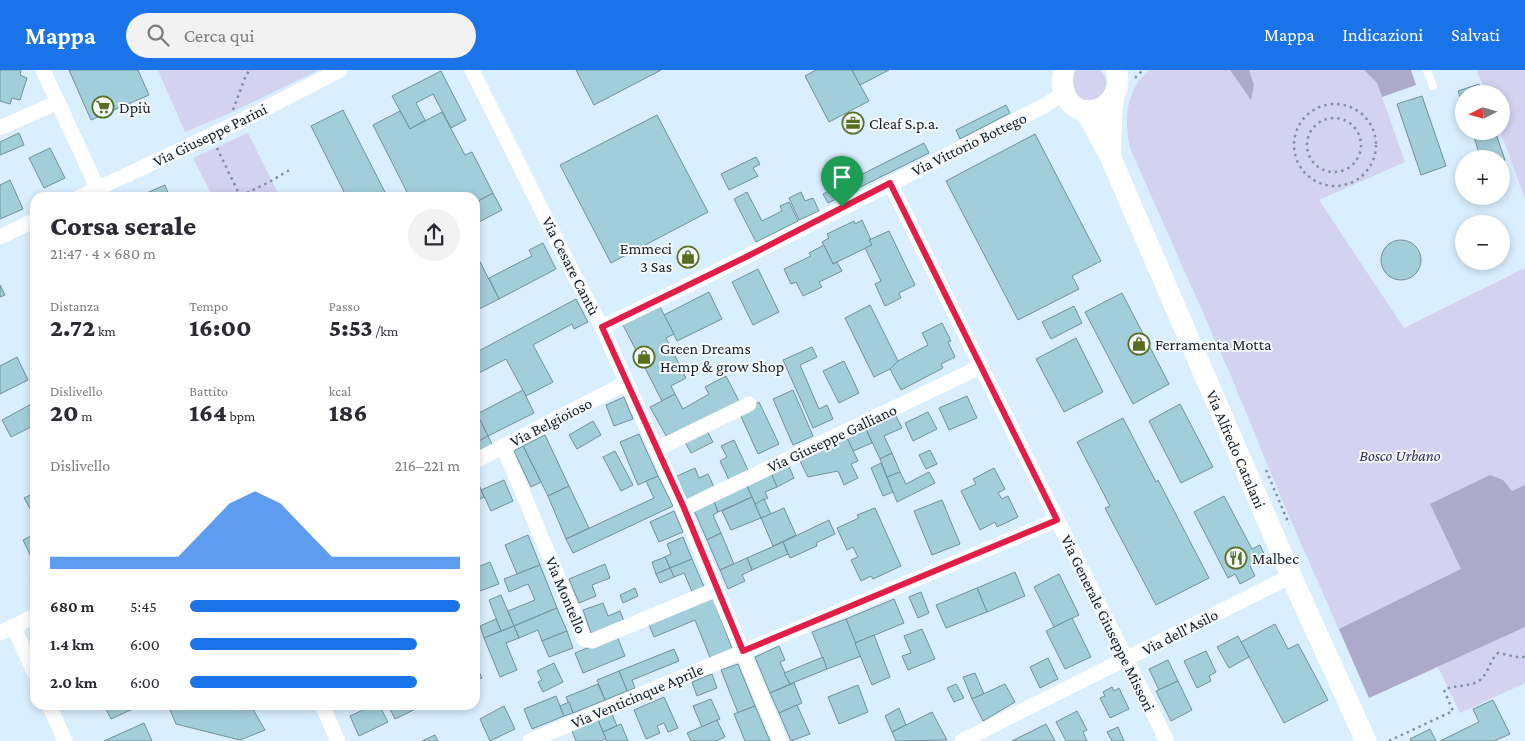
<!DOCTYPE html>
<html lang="it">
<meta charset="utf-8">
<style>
body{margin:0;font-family:"Crimson Pro",serif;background:#f2f2f3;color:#2b2b33;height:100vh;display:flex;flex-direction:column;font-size:19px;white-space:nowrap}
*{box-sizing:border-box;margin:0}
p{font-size:16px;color:#7c7c81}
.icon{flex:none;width:28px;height:28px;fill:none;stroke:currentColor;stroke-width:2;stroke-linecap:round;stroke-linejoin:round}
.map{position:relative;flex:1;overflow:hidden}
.details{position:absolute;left:30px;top:122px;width:450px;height:518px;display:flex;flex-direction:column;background:#fff;border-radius:15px;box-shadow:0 2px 8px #0003}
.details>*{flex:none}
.needle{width:32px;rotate:264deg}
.fabs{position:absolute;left:1455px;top:15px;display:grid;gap:10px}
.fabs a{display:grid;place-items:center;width:55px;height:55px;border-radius:50%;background:#fff;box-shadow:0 2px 8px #0003;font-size:25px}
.pin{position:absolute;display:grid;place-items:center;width:42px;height:42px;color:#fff;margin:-51px -21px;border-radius:50% 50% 50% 0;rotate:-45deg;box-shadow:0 0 5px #0007}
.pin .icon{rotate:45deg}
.round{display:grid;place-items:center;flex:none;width:52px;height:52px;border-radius:26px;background:#f2f2f3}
.head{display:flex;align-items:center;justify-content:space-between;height:85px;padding:0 20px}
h1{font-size:28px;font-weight:800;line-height:38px}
.stats{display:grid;grid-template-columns:repeat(3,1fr);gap:8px;height:85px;padding:5px 20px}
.stats div{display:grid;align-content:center}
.stats b{font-size:25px;font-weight:800}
.stats small{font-size:14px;font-weight:400}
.stats p{font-size:14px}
.chart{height:140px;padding:10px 20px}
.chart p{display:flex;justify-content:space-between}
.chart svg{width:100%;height:90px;margin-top:5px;fill:#1a73e8;opacity:.7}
ul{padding:0 20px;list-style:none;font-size:16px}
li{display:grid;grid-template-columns:80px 60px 1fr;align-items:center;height:38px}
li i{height:12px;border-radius:6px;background:#1a73e8}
header{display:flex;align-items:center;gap:30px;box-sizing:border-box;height:70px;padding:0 25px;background:#1a73e8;color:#fff}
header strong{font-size:24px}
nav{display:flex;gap:28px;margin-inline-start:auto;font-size:18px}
.search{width:350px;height:45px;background:#f2f2f3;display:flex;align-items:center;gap:12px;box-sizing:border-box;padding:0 18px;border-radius:28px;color:#7c7c81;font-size:19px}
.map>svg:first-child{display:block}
.green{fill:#d4d2f1}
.forest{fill:#aca9cb}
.building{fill:#a2cdda;stroke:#71919b}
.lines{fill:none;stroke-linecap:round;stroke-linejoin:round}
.path{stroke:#82929e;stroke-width:2.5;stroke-dasharray:2.5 4;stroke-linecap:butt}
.lane{stroke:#fff;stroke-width:8}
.street{stroke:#fff;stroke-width:15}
.secondary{stroke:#fff;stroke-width:21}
.route-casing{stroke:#fff;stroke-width:10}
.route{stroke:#e11d48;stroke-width:6}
.labels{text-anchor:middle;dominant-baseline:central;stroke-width:4;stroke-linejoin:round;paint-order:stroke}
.poi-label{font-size:16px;fill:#161f27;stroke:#f4f9fd;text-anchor:start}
.street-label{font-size:16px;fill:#161f27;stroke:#f4f9fd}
.park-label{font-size:16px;font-style:italic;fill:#332c59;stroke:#f4f9fd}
</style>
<header>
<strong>Mappa</strong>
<div class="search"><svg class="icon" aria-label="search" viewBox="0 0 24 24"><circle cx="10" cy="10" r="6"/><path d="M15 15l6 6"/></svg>Cerca qui</div>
<nav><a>Mappa</a><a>Indicazioni</a><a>Salvati</a></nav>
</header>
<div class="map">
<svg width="1525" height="671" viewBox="0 0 1525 671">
<rect width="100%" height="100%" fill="#d9eefe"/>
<g class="green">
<polygon points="158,0 319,0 228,44 185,62"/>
<path d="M1076 0H1100C1109 10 1108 20 1098 29L1085 32 1074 25 1072 5Z"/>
<path d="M1149 0H1230L1254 15 1249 0H1364L1377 13 1405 92 1319 130 1404 258 1525 198V613L1460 643 1438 597 1369 628 1282 430 1231 306 1130 78C1125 55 1125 32 1138 12 1141 7 1146 5 1149 0Z"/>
<polygon points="1477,0 1525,0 1525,128 1500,61 1501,24 1486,24"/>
<polygon points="248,63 280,127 213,127 193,88"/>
</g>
<g class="forest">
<polygon points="1230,0 1249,0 1254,15 1251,30"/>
<polygon points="1364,0 1411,0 1416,15 1382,27 1377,13"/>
<polygon points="1490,405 1503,410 1512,421 1525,415 1525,557 1369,628 1339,559 1461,499 1430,434"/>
</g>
<g class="building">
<polygon points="0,0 21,0 20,5 27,8 20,30 12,28 10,34 0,31"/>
<polygon points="69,0 138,0 149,25 91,50"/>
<polygon points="576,0 661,0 594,35"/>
<polygon points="816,0 852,0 869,31 829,52 805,6"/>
<polygon points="852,0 889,0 860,15"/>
<polygon points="441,1 466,50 451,58 433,24 416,33 425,50 410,59 392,26"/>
<polygon points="1479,14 1482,24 1464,24 1464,38 1458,21"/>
<polygon points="1422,26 1446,96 1421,105 1397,34"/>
<polygon points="1006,35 1010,43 960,69 956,60"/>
<polygon points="343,40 388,128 347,128 311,56"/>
<polygon points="400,41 410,59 442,42 465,85 472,82 493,123 475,133 475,128 410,128 373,55"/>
<polygon points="657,45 708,142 611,193 560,95"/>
<polygon points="1472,61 1495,61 1505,90 1501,91 1501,89 1481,89"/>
<polygon points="19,63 24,75 0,85 0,72"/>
<polygon points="1035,64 1101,191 1072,206 1079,219 1018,250 946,111"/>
<polygon points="924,73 929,83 828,133 823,124"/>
<polygon points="50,78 65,108 44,118 29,88"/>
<polygon points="756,87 760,94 753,98 758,106 729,120 721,104"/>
<polygon points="10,110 23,139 0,149 0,115"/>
<polygon points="165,115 170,128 135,128"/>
<polygon points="747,122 762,151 782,141 780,136 789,132 798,151 756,172 734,129"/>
<polygon points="801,122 805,131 813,128 819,141 799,150 789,128"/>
<polygon points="493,123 502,140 475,154 475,133"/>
<polygon points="862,150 871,170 869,170 872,175 833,194 822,172 829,168 827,164 854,151 855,154"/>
<polygon points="889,161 915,215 899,223 901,228 885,236 875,214 881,211 865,178 872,175 869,170"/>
<circle cx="1401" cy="190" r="20"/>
<polygon points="543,173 556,199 499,229 489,208 532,186 529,180"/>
<polygon points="824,175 833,194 837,192 842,201 819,212 822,217 803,226 796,212 791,214 784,199 811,186 809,183"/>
<polygon points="475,182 499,229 475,241"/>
<polygon points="758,199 779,242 753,255 732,212"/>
<polygon points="0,215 5,225 0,227"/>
<polygon points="709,222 722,249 677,271 664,245"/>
<polygon points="1122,223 1169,314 1133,334 1085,242"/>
<polygon points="576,229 588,252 574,259 572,254 533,275 553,312 526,326 506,289 475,305 475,283"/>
<polygon points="870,235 898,291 890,299 874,307 845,248"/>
<polygon points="1074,236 1082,253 1051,269 1042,252"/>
<polygon points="660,237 674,264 666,268 686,308 671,316 675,324 662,331 623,255"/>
<polygon points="942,253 951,271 948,272 955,287 941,294 943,298 901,320 890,299 898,291 928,275 922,263"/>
<polygon points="1076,268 1103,322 1064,342 1036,289"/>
<polygon points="812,277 817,287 800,295 819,339 827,335 833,349 813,358 783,290"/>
<polygon points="17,287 28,310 0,324 0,296"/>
<polygon points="844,291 859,323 839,333 823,301"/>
<polygon points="726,306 740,333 669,371 650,337 675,324 683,339 709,324 705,317"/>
<polygon points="523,320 534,343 488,366 477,344"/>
<polygon points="793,320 813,366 793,375 773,329"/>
<polygon points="967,326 977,348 949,360 939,338"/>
<polygon points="624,327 633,349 614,356 606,335"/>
<polygon points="35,332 35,355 11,367 2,350"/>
<polygon points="759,332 779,374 758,384 739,342"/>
<polygon points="1180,334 1213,397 1181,413 1149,351"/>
<polygon points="475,340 488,366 475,373"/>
<polygon points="928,342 937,359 913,371 905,353"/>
<polygon points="896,346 902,358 884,366 892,383 880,389 866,359"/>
<polygon points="1123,348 1156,412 1158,410 1209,508 1156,535 1105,438 1110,436 1077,372"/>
<polygon points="593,351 601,365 577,379 569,365"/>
<polygon points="866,359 872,373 853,381 847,368"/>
<polygon points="707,361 713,372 691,383 685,372"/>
<polygon points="639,364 658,406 638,415 620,372"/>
<polygon points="545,365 569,416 548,426 523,376"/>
<polygon points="488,366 493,376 475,385 475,373"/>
<polygon points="847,368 858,391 851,394 858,408 844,415 838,401 808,407 799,389"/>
<polygon points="734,370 748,400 729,410 720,391 727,387 721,376"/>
<polygon points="523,376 541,412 531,417 514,381"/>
<polygon points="930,380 937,394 926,399 919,385"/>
<polygon points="615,381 633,415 621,421 603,387"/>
<polygon points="892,383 900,402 887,407 880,389"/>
<polygon points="881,393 893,422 883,426 871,398"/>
<polygon points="788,394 794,408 777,417 771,403"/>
<polygon points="695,398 699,408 708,404 714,417 685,430 675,407"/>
<polygon points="994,398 1005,419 998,423 1002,429 1008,426 1018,447 997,457 995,452 980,460 961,421 976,414 973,409"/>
<polygon points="900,402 906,414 929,402 935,413 897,432 887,407"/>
<polygon points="771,403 777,417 765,422 768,428 755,434 746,414"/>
<polygon points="658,406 673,436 573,483 566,469 654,428 646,411"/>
<polygon points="504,410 513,431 491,441 481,420"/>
<polygon points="478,412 484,427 475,432 475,413"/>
<polygon points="746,414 752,427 718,442 713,429"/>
<polygon points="569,416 589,458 566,469 548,426"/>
<polygon points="35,423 35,441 32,442 24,428"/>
<polygon points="1224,426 1252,479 1260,475 1266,488 1250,496 1255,506 1240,514 1235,504 1228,508 1194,442"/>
<polygon points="752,427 761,448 731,460 722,441"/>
<polygon points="713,429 718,442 713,445 721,463 707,470 693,438"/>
<polygon points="764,429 771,444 761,448 755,434"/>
<polygon points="942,430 960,474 932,485 914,441"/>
<polygon points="784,438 796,465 773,476 761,448"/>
<polygon points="875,438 901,496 873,509 871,506 861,511 851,490 858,487 853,477 847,480 837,458 859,448 857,445"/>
<polygon points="674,441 683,462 659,472 650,452"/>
<polygon points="829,450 835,464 816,473 817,476 790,488 783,472"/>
<polygon points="721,463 734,494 720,500 707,470"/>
<polygon points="35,464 35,493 34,493 23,470"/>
<polygon points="528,465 540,495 517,504 505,475"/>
<polygon points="683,467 692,489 670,498 665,487 671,484 667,474"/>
<polygon points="783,472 788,484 752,500 747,488"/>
<polygon points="665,487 670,498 656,504 652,492"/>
<polygon points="747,488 752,500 742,505 745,511 728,519 720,500"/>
<polygon points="692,489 705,519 693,524 684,503 674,507 670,498"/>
<polygon points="490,492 499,514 480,521 475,510 475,498"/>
<polygon points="605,494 610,508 592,515 596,526 579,533 569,509"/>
<polygon points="540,495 557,538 514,556 508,541 535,530 528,514 509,522 504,509"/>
<polygon points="670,498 674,507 660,513 656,504"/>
<polygon points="1015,502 1025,526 987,542 977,518"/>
<polygon points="35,504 35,517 30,506"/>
<polygon points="1059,504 1079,545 1054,557 1034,517"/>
<polygon points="635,518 638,526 623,533 620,525"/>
<polygon points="977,518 987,542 946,558 936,535"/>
<polygon points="921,522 929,543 918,548 909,527"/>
<polygon points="501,525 514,556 501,561 489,530"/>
<polygon points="712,526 733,581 711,590 695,550 654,567 648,552"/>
<polygon points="894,529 904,553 855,573 846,549"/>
<polygon points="603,533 608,546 620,541 625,554 592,566 583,540"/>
<polygon points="557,538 567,561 542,571 538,560 519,568 514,556"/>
<polygon points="1072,548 1091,587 1065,599 1046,561"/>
<polygon points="496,549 501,561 484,568 480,556"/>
<polygon points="846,549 861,586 827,599 812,562"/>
<polygon points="1275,554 1288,579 1298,574 1328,630 1284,653 1241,572"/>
<polygon points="514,556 519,568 506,573 517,600 500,607 484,568"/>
<polygon points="922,559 935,589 908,600 902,586 911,583 904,566"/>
<polygon points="567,561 573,578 549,587 542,571"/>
<polygon points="874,565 890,607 872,615 855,573"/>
<polygon points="617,566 625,586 583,603 575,583"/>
<polygon points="1238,566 1249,587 1229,598 1217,577"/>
<polygon points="779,576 785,590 780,592 790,614 770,623 755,587"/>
<polygon points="674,579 679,591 632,610 635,618 627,621 619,601"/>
<polygon points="1206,581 1216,602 1209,606 1211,611 1197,618 1184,591"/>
<polygon points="823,587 827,599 790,614 784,603"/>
<polygon points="1048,588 1058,609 1040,618 1030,597"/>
<polygon points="1168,590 1178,611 1159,620 1149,599"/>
<polygon points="475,593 482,608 475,611"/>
<polygon points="554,593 563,612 543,622 538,612 542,610 537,601"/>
<polygon points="738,594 755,636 738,643 721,600"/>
<polygon points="619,601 627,621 605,630 597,610"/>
<polygon points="975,603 984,624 972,629 963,607"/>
<polygon points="712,604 717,618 697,626 692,612"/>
<polygon points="1178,611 1192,640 1171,651 1156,621"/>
<polygon points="794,613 802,633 779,643 770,623"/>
<polygon points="598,614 605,630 573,643 566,627"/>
<polygon points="956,614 964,628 954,632 947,618"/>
<polygon points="1005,614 1015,632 983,651 972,629"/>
<polygon points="858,615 868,642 839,654 828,627"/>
<polygon points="1112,617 1114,621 1119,618 1129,639 1110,648 1100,628 1105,626 1103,622"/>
<polygon points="556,626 564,646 532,659 524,639"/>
<polygon points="664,627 678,658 668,662 664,653 657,656 660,663 646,669 634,640"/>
<polygon points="711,629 720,649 702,657 693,636"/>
<polygon points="1493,630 1510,664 1494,671 1440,671 1479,652 1473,639"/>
<polygon points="569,632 573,643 564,646 560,636"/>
<polygon points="104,635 134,635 135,638 111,649"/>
<polygon points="168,635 222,635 239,638 251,636 265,660 240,670 176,654"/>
<polygon points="374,635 379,635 388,652 359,666 350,646"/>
<polygon points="388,635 424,635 395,649"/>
<polygon points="797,635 810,664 791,671 779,643"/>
<polygon points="504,636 515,659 490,671 480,649"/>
<polygon points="755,636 770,671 745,671 734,644"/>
<polygon points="899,638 906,655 892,662 885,646"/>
<polygon points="1077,641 1087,660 1083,662 1087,671 1066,671 1056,652"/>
<polygon points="932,642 947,670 896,671 892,662"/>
<polygon points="612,644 617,656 603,662 598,650"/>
<polygon points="598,650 606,669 601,671 576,671 572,661"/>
<polygon points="717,650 725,667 716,671 691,671 687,663"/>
<polygon points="144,653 152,671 104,671"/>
<polygon points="621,654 628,671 607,671 603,662"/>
<polygon points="1046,654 1055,671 1012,671"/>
<polygon points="1118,657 1124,671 1112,671 1107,662"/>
<polygon points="1430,659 1436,671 1411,671 1410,669"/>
<polygon points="435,665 438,671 422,671"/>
</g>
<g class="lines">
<g class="path">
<polyline points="1135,8 1143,0"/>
<circle cx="1335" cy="75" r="41"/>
<polyline points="233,40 246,5 250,0"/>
<circle cx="1334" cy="75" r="27"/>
<polyline points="217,78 241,128"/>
<polyline points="241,126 271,111 291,99"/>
<polyline points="1266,400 1289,454"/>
<path d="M1389 671 1453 641 1444 620C1455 614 1469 618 1480 610 1489 603 1489 591 1498 583L1517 587H1525"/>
</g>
<polyline class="lane" points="1427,0 1433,16"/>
<g class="street">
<polyline points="43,0 102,128"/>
<polyline points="472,0 574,205 602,257 683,439 780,671"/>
<polyline points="0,58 58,32"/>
<polyline points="890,113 1167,671"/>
<polyline points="78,128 237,53 340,0"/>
<polyline points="0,167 35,150"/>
<path d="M602 257C751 186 897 110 1044 36L1058 27 1062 19"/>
<polyline points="503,376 584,569 592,571 717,519"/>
<polyline points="657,379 749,334"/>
<polyline points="475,391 626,313"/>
<polyline points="683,439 980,297"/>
<polyline points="13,556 35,604"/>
<polyline points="0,563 35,546"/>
<polyline points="49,635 65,671"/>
<polyline points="322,635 338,671"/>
<polyline points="530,671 1057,450"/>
<polyline points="962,671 1291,506"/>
</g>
<g class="secondary">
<path d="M1064 0C1059 16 1067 41 1088 41 1109 41 1123 20 1116 0"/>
<path id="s1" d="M1086 41 1110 86 1296 517 1366 671"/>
<polyline points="1110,85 1112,40 1114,25"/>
</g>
</g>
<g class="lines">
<g class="route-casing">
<polygon id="route" points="890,113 1057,450 743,581 684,438 602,257 748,186"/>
</g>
<use href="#route" class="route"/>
</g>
<defs>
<g id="supermarket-ring" transform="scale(1.125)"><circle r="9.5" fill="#f4f9fd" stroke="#596f20" stroke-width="1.5"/><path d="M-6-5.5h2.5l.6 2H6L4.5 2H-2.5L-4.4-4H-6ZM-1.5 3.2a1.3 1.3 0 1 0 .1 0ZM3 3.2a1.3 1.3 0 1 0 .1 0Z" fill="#596f20"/></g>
<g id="office-ring" transform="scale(1.125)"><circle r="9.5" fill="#f4f9fd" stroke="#596f20" stroke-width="1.5"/><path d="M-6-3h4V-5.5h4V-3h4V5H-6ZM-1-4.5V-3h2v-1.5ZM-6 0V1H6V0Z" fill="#596f20"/></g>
<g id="shop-ring" transform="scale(1.125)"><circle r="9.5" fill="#f4f9fd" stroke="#596f20" stroke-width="1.5"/><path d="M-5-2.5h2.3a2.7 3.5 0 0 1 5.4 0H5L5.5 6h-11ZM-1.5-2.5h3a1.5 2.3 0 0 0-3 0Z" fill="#596f20"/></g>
<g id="restaurant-ring" transform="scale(1.125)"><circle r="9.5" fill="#f4f9fd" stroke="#596f20" stroke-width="1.5"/><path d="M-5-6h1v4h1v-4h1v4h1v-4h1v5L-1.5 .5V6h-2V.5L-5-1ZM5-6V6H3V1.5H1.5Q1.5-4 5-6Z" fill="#596f20"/></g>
</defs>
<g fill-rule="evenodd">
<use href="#supermarket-ring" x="103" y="37"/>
<use href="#office-ring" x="853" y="53"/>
<use href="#shop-ring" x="688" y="187"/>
<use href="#shop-ring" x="1139" y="274"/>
<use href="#shop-ring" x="644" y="287"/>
<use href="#restaurant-ring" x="1236" y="488"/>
</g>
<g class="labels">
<g class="poi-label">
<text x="119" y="37">Dpiù</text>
<text x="869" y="53">Cleaf S.p.a.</text>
<text x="672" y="178" text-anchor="end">Emmeci<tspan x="672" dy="18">3 Sas</tspan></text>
<text x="1155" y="274">Ferramenta Motta</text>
<text x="660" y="278">Green Dreams<tspan x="660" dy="18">Hemp &amp; grow Shop</tspan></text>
<text x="1252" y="488">Malbec</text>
</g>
<g class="street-label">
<text transform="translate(210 65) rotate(-26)">Via Giuseppe Parini</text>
<text transform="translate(969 74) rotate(-26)">Via Vittorio Bottego</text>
<text transform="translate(571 196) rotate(63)">Via Cesare Cantù</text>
<text transform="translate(551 352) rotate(-27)">Via Belgioioso</text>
<text transform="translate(832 368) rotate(-25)">Via Giuseppe Galliano</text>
<text stroke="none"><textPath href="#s1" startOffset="370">Via Alfredo Catalani</textPath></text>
<text transform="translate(566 525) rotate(67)">Via Montello</text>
<text transform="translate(1108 553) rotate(64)">Via Generale Giuseppe Missori</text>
<text transform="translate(1180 562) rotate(-27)">Via dell'Asilo</text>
<text transform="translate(637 626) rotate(-23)">Via Venticinque Aprile</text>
</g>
<g class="park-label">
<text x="1400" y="385">Bosco Urbano</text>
</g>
</g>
</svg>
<div class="fabs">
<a><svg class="needle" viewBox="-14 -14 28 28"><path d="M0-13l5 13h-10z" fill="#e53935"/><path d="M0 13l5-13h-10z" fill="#7c7c81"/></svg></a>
<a>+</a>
<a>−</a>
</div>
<div class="pin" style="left:842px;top:137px;background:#1e9e55"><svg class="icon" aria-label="arrive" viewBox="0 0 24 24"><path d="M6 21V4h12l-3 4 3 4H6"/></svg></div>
<section class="details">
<div class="head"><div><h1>Corsa serale</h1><p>21:47 · 4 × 680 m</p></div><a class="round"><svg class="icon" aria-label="share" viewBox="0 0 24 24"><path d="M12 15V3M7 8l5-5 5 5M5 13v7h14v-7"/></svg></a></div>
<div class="stats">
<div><p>Distanza</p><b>2.72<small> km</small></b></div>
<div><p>Tempo</p><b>16:00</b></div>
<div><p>Passo</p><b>5:53<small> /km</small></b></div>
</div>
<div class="stats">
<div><p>Dislivello</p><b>20<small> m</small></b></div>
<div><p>Battito</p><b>164<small> bpm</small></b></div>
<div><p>kcal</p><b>186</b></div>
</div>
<div class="chart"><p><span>Dislivello</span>216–221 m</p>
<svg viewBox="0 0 160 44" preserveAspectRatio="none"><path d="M0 44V38L10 38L20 38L30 38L40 38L50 38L60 25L70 12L80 6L90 12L100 25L110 38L120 38L130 38L140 38L150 38L160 38V44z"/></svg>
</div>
<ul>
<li><b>680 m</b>5:45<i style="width:100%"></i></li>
<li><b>1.4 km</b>6:00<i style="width:84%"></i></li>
<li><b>2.0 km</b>6:00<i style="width:84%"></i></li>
</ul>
</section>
</div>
